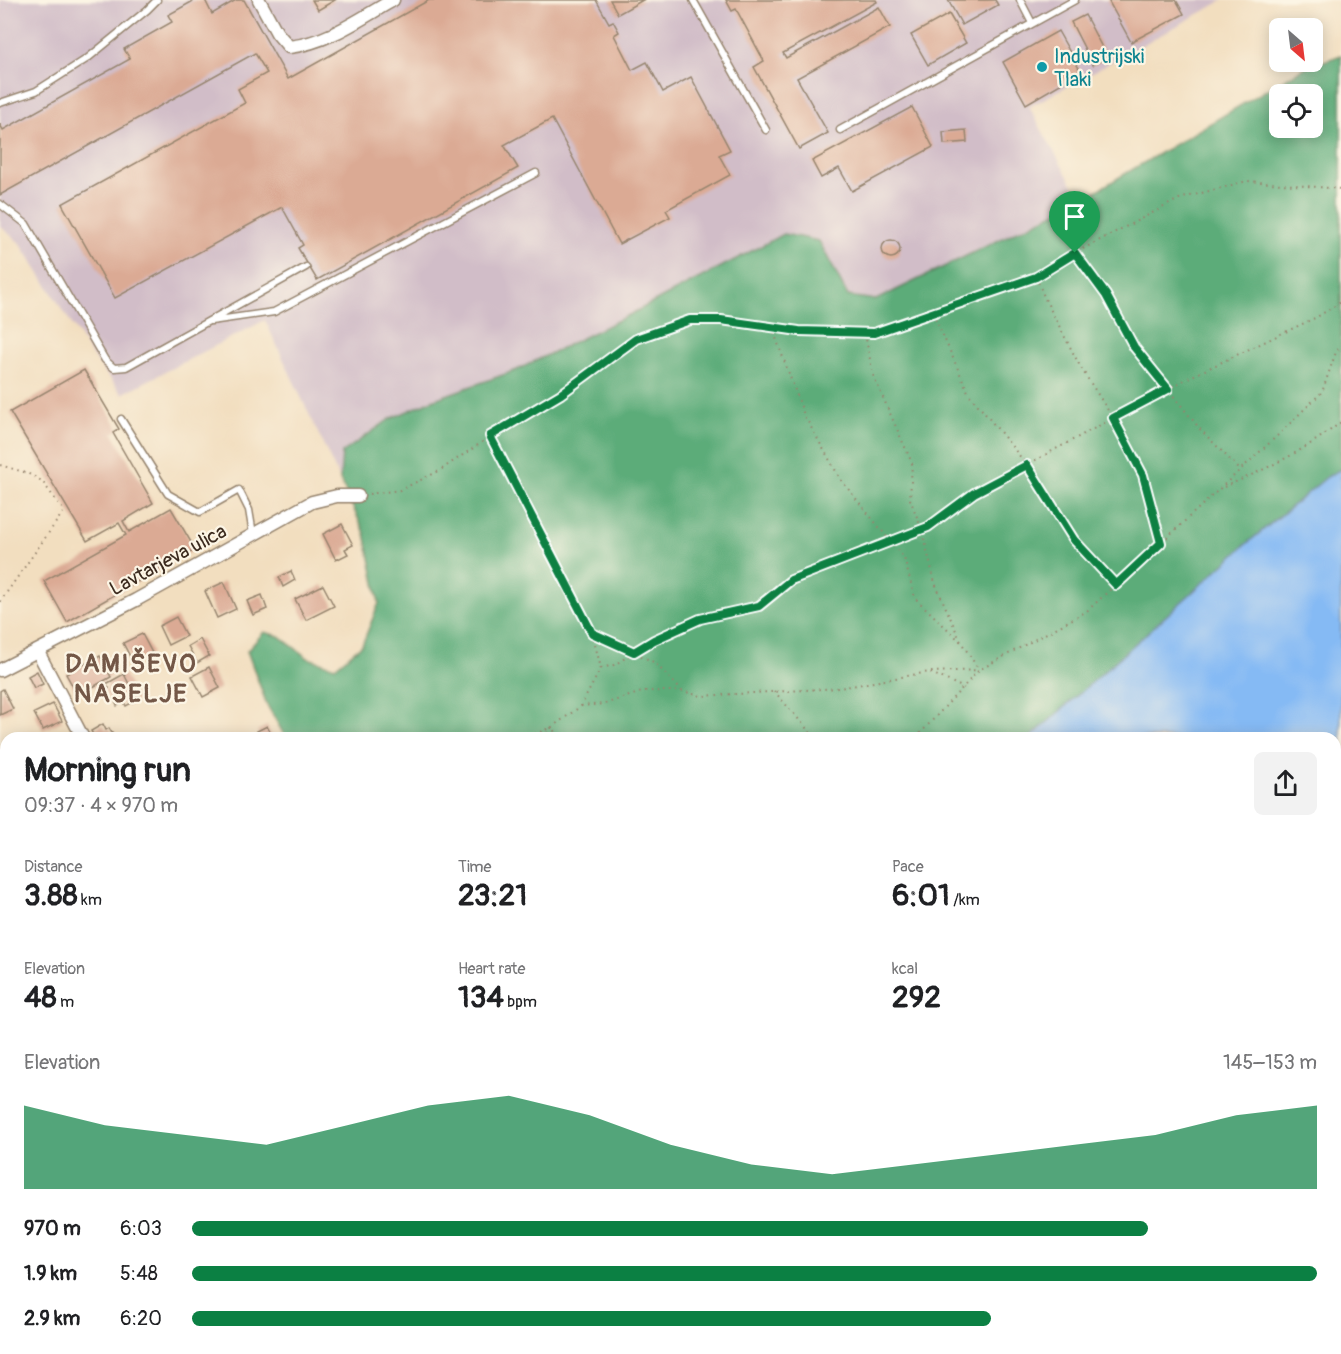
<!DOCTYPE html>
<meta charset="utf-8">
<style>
body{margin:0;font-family:Pangolin,sans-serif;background:#f2f2f2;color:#202124;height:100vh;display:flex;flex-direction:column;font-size:22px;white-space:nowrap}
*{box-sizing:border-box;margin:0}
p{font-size:20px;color:#757577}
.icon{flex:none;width:33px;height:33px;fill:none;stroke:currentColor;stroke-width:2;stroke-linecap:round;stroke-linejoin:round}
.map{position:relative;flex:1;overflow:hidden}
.drawer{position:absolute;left:0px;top:732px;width:1341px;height:622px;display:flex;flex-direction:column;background:#fff;border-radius:18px 18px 0 0;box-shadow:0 3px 15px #0003}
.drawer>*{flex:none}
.needle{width:39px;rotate:152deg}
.controls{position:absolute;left:1269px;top:18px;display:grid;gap:12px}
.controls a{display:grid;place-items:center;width:54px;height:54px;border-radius:9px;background:#fff;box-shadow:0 3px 15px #0003;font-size:30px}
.pin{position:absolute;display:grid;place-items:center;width:51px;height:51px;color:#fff;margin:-62px -26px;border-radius:50% 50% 50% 0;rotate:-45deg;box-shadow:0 0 6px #0007}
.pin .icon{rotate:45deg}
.round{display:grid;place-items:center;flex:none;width:63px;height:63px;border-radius:9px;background:#f2f2f2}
.overview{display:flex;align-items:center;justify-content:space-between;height:102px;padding:0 24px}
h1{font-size:33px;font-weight:700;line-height:45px}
.figures{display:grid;grid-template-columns:repeat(3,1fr);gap:9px;height:102px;padding:6px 24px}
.figures div{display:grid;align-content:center}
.figures b{font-size:30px;font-weight:700}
.figures small{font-size:16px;font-weight:400}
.figures p{font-size:16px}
.chart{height:168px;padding:12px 24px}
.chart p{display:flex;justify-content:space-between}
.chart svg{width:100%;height:108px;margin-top:6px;fill:#0b8043;opacity:.7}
ul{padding:0 24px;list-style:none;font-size:20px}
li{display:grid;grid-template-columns:96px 72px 1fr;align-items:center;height:45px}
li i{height:15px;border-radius:8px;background:#0b8043}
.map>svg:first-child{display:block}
.industrial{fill:#d1bdc8}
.forest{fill:#5bac79;stroke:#4b6b4c;stroke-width:1.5;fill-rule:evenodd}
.water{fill:#85baf4;stroke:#607289;stroke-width:1.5}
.building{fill:#dbaa94}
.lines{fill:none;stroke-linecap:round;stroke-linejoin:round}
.lane-casing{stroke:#96846e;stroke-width:9}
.street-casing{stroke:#96846e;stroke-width:15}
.path{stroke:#96846e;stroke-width:2;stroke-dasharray:1.5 4.5;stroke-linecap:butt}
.lane{stroke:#fff;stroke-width:6}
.street{stroke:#fff;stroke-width:12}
.route-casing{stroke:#fff;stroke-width:12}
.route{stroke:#0b8043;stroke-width:8}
.culture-dot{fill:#0f9aa8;stroke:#fcf5e5;stroke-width:2}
.labels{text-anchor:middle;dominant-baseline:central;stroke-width:4.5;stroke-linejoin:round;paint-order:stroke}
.culture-label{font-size:20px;fill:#0d838f;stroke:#fcf5e5;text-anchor:start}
.street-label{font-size:20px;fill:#3b2a1e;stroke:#fcf5e5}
.district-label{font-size:26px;font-weight:bold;letter-spacing:1.5px;fill:#735747;stroke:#fcf5e5}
</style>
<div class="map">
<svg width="1341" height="1354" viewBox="0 0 1341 1354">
<rect width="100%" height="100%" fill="#fcf5e5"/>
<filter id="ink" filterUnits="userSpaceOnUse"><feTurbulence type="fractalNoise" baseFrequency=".0167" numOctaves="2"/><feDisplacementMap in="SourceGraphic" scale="12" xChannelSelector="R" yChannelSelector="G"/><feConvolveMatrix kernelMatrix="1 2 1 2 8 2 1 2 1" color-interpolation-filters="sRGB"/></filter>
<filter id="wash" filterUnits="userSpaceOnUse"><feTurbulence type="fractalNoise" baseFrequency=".008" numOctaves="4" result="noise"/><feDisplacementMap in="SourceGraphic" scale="24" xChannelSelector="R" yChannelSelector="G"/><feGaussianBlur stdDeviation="1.35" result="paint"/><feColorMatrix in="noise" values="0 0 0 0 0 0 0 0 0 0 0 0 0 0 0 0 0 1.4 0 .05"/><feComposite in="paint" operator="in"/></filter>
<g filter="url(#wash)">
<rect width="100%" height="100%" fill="#f2debf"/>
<polygon class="industrial" points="0,0 1224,0 1029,107 1081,200 876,301 848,296 819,241 631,314 517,370 435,399 342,453 340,480 265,320 122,394 93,357 20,243 0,226"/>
<g class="forest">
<path d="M1341 55V469L1327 477 1244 546 1030 738H286L267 705 247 651 264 632 279 636 308 658 335 667 362 645 379 603 365 533 340 480 342 453 390 419 435 399 517 370 631 314 784 234 819 241 848 296 876 300 1081 200 1302 69ZM1280 94H1312V128H1280Z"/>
<polygon points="1335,996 1341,1004 1341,1043 1335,1053"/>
<polygon points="960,1348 1108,1349 1104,1354 955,1354"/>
<polygon points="109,1349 109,1348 583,1349 581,1354 110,1354"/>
</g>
<g class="water">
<polygon points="1341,469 1341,1004 1335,996 1335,738 1030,738 1244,546 1327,477"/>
<polygon points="1341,1043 1341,1172 1335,1171 1335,1053"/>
<polygon points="1108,1348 1258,1348 1258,1349 1256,1354 1104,1354"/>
<polygon points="583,1349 583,1348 960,1349 955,1354 581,1354"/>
</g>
<g id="blocks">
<g class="building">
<polygon points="195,0 205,0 212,14 236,0 244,0 288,79 429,0 596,0 609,23 613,21 619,32 614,35 632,70 647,62 663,92 691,77 730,150 719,155 730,175 666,210 670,217 619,244 552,119 504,145 518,168 317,280 298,248 303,245 282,207 115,298 62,204 245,103 238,89 267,73 255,53 0,195 0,124 3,130 130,59 124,49 172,22 168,15"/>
<polygon points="312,0 335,0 318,10"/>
<polygon points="610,0 643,0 618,14"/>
<polygon points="726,0 876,0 877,2 783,53 786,58 879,7 890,27 797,78 828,133 799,149 754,67 764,61 736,9 732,11"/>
<polygon points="948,0 995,0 998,5 962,25"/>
<polygon points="1108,0 1176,0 1184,14 1131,42"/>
<polygon points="949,14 966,43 928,65 911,35"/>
<polygon points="1085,15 1107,57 1093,65 1071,22"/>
<polygon points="1058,31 1081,72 1026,104 1003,62"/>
<polygon points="912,107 933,147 852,191 839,168 821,178 812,161"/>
<polygon points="966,130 967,142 944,144 943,132"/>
<circle cx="891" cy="249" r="9"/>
<polygon points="84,370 119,429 113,433 153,503 123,521 129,532 171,508 195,549 67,622 44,581 126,535 119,523 87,541 10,412"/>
<polygon points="342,524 353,545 345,549 348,554 336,560 323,534"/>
<polygon points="291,571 295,580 283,587 279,577"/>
<polygon points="224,582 236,609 217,618 205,591"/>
<polygon points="323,585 334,606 306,620 295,599"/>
<polygon points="262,595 267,609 253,615 247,601"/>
<polygon points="176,617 186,636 168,645 159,626"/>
<polygon points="142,634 152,653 133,662 123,643"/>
<polygon points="200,639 209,656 197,663 188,646"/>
<polygon points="100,656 111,677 93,687 91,684 76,692 66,674"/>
<polygon points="209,667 220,688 203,697 192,676"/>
<polygon points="37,671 43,684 34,688 28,676"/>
<polygon points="124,674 137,700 126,706 124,702 117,706 114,699 110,701 104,691 109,688 106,684"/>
<polygon points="3,689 13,709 0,715 0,691"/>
<polygon points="53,704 62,721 43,730 34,713"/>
<polygon points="103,724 106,730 109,728 115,738 95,738 91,731"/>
<polygon points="267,726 273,738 261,738 257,731"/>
<polygon points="6,770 6,779 0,782 0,772"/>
<polygon points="3,782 6,787 6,804 0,808 0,784"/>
<polygon points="6,813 6,835 0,838 0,816"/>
<polygon points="6,847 6,877 0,881 0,850"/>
<polygon points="2,907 6,914 6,937 0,941 0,908"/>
</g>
</g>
</g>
<g filter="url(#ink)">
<use href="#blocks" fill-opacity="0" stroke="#96846e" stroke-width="1.5"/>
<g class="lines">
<g class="lane-casing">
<g id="lane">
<polyline points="693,0 766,130"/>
<polyline points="1020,0 1032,23"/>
<polyline points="0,103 36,91 88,58 147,10 157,0"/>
<polyline points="840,130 1075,0"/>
<polyline points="0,204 26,224 105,360 114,368 126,367 306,267"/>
<polyline points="211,321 274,312 536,173"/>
<polyline points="121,419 168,494 200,512 239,490 249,510 253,534"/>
</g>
</g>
<g class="street-casing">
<g id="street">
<path d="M259 0 277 33 289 47C327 43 360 19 393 0"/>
<polyline points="38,652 83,738"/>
<polyline points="0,670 136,600 312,502 337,496 358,496"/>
<polyline points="0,891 6,901"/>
</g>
</g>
<g class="path">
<polyline points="1075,253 1106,295 1134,347 1200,429 1240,470"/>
<polyline points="1036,277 1045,299 1081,368 1113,418 1143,475 1161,543"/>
<polyline points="933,313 969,394 1027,465 1073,540 1116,585"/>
<polyline points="772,327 804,415 841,480 904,558 915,598 961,642"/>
<polyline points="865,334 873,375 912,463 910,499 922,530 935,583 961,642 979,670"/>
<polyline points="490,436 575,597 592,633 601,668 581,706 552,727 525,738"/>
<polyline points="0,465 27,473 42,481 64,511 0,602"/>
<path d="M1224 487C1266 469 1305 451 1341 422"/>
<polyline points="369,494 400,490 439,471 521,416 560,394 636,339 690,320 721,320 799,331 874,333 1036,277 1075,253 1179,199 1247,181 1341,189"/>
<polyline points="592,633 619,644 655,663 682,691 701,696 840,688 929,672 964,688"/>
<polyline points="601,668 614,665 654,640 700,619 759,606 791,580 928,527 974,493 1188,378 1317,317 1341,302"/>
<polyline points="931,672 979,670"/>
<polyline points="774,691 815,738"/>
<polyline points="581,706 604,704 645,691 681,691"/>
<polyline points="543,738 552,727 558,738"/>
<polyline points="916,738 979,670 1087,611 1277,436 1322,392 1336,352 1341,346"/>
<polyline points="0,957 6,953"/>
<polyline points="0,1007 6,1010"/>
<polyline points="1335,1196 1341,1194"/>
<polyline points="0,1249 6,1254"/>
<polyline points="87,1348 89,1354"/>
<polyline points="183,1348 185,1354"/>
<polyline points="297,1348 300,1354"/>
<polyline points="122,1354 123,1348"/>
<polyline points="455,1354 460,1348"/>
<polyline points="518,1354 520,1348"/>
<polyline points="1265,1354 1266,1348"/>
</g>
<use href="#lane" class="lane"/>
<use href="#street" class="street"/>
</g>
</g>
<g class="lines" filter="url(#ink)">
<g class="route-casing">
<polygon id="route" points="1075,253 1106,295 1134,347 1168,389 1113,418 1143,475 1161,543 1116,585 1074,540 1027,465 974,493 928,527 791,580 759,606 700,619 654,640 634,652 592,633 490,436 561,394 636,339 690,320 721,320 799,331 874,333 1036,277"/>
</g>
<use href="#route" class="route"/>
</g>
<circle class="culture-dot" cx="1042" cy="67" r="6"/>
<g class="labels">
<g class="culture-label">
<text x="1054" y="56">Industrijski<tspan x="1054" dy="23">Tlaki</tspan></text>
</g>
<g class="street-label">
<text transform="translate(168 560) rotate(-28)">Lavtarjeva ulica</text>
</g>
<g class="district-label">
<text x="131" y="664">DAMIŠEVO<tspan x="131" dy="30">NASELJE</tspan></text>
</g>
</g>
</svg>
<div class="controls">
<a><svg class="needle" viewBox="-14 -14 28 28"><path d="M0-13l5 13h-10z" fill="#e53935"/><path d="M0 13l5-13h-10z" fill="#757577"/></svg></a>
<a><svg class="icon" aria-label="locate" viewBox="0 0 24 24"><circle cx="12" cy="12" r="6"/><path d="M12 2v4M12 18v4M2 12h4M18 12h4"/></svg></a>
</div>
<div class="pin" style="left:1075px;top:253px;background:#1e9e55"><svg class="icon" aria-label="arrive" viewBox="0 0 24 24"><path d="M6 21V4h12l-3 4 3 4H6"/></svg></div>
<section class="drawer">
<div class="overview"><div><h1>Morning run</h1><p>09:37 · 4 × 970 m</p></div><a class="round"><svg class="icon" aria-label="share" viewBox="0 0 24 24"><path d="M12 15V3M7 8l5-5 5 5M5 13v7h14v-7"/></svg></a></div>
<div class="figures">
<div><p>Distance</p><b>3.88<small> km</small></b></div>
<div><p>Time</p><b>23:21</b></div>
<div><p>Pace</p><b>6:01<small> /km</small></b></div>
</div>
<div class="figures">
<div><p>Elevation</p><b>48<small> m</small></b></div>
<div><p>Heart rate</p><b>134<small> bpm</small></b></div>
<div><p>kcal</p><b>292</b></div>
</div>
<div class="chart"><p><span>Elevation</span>145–153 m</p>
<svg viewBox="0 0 160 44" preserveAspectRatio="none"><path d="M0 44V10L10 18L20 22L30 26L40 18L50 10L60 6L70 14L80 26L90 34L100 38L110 34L120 30L130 26L140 22L150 14L160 10V44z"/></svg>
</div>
<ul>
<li><b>970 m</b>6:03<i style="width:85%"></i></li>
<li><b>1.9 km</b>5:48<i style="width:100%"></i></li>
<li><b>2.9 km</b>6:20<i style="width:71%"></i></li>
</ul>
</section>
</div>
